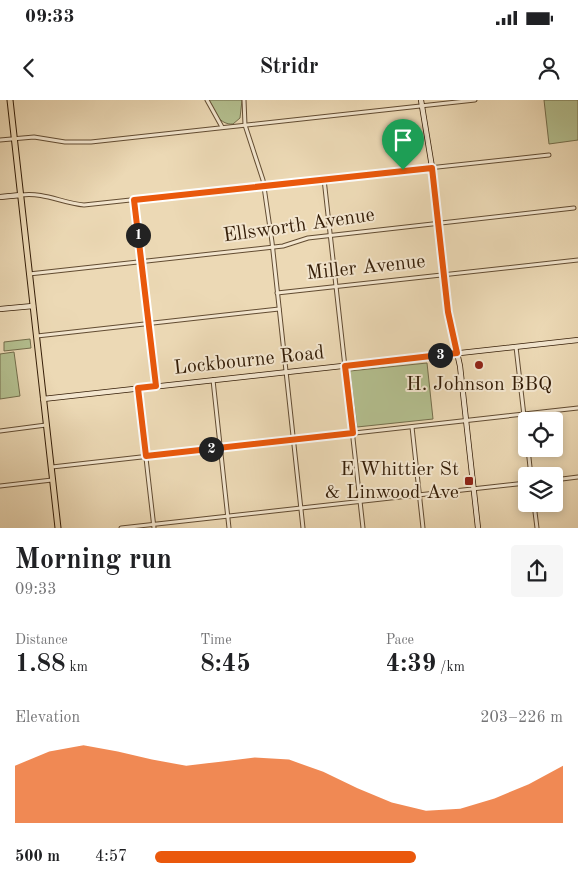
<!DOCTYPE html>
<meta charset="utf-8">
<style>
body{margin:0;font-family:"Old Standard TT",serif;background:#f6f6f6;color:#202124;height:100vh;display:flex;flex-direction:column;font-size:19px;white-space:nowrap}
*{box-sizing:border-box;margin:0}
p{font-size:16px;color:#757577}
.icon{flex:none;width:28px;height:28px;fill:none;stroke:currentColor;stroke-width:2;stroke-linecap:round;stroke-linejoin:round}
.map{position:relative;height:428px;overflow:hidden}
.sheet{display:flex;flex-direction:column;background:#fff;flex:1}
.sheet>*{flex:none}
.fabs{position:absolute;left:518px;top:312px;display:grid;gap:10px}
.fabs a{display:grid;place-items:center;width:45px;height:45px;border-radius:5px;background:#fff;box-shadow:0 2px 8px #0003;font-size:25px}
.pin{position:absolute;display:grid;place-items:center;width:42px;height:42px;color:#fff;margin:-51px -21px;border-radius:50% 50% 50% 0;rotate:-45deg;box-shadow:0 0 5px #0007}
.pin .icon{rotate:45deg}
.km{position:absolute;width:25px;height:25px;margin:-12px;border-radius:50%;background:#222;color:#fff;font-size:14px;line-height:25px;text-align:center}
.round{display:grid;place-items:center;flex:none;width:52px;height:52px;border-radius:5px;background:#f6f6f6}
.headline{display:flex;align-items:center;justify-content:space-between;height:85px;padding:0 15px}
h1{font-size:28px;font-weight:700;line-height:38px}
.figures{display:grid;grid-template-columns:repeat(3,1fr);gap:8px;height:85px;padding:5px 15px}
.figures div{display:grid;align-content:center}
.figures b{font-size:25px;font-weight:700}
.figures small{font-size:14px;font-weight:400}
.figures p{font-size:14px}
.chart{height:140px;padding:10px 15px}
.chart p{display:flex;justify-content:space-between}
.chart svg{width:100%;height:90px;margin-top:5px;fill:#ea580c;opacity:.7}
ul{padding:0 15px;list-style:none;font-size:16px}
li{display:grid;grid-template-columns:80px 60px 1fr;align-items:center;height:38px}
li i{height:12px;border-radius:6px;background:#ea580c}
.status{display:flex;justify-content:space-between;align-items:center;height:35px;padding:0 25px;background:#fff;direction:ltr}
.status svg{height:14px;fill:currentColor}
header{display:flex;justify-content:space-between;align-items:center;height:65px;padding:0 15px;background:#fff;font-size:22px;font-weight:700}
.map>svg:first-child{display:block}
.green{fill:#b4c090;stroke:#746e4c}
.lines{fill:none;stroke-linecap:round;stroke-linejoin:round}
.street-casing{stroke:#624c32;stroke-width:5}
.secondary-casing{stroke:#341d07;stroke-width:6}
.primary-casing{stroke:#341d07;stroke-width:7}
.street{stroke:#f3e6cf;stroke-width:3}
.secondary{stroke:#f3e6cf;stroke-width:4.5}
.primary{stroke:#ecd9b5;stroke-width:5}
.route-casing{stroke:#fff;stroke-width:10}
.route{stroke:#ea580c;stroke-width:6}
.poi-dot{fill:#8f2418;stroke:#f3e6cf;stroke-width:2}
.labels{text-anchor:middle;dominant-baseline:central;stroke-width:4;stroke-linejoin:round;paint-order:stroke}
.street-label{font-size:20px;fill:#341d07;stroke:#f3e6cf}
.poi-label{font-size:20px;fill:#341d07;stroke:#f3e6cf}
</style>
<div class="status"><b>09:33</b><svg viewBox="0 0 49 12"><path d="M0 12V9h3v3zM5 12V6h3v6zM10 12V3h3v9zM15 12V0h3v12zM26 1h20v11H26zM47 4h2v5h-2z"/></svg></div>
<header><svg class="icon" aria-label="back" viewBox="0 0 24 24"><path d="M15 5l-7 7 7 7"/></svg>Stridr<svg class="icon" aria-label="person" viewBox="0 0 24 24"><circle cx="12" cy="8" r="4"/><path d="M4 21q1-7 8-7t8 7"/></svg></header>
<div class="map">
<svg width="578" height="428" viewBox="0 0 578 428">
<rect width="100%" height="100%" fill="#ecd9b5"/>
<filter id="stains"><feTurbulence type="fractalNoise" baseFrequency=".004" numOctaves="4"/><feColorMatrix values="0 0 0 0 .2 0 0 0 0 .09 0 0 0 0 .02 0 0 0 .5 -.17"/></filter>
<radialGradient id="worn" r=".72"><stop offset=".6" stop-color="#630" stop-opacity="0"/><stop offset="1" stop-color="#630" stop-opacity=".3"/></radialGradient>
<g class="green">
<path d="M208 0H242L240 18 233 24C219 25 214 11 208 0Z"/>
<polygon points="544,0 578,0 578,40 549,44"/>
<polygon points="30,239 31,248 4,251 4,242"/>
<polygon points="14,252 20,296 0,299 0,254"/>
<polygon points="427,263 433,319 357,327 350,271"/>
</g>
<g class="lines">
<g class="street-casing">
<g id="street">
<polyline points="207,0 222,27"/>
<polyline points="244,0 245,25 263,80 272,142 303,428"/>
<polyline points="0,40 34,37 65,42 91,42 475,0"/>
<polyline points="324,79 363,428"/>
<path d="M21 95C44 92 62 103 84 105L549 55"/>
<polyline points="134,100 156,286"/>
<polyline points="29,174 283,146 308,138 574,108"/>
<polyline points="277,193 578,160"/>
<polyline points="37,236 279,209"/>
<polyline points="516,247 526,333"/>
<polyline points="213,280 229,428"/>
<polyline points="138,288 154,428"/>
<polyline points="412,327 423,428"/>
<polyline points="0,331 46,325"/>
<polyline points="528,349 531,376"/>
<polyline points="52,367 578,308"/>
<polyline points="554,380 578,377"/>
<polyline points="0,386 52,380"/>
<polyline points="534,404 537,428"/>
<polyline points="121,428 526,383"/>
</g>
</g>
<g class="secondary-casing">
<g id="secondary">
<polyline points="421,0 432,67 448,212 460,266 478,428"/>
<polyline points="0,97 21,95"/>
<polyline points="0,209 33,206"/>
<polyline points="43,299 578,240"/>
</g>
</g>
<g class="primary-casing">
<polyline id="primary" points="10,0 58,428"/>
</g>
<use href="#street" class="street"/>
<use href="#secondary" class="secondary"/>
<use href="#primary" class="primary"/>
</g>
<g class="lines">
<g class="route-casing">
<polygon id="route" points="432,68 448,212 457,253 345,266 353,333 146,356 138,288 156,286 134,100"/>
</g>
<use href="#route" class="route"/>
</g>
<g class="poi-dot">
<circle cx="479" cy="265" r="5"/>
<rect x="464" y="376" width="10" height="10" rx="2.5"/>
</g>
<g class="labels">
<g class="street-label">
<text transform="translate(299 126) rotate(-8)">Ellsworth Avenue</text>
<text transform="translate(366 168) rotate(-6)">Miller Avenue</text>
<text transform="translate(249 261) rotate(-6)">Lockbourne Road</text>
</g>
<g class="poi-label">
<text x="479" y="285">H. Johnson BBQ</text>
<text x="459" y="370" text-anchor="end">E Whittier St<tspan x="459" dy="23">&amp; Linwood Ave</tspan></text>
</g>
</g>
<rect width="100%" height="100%" filter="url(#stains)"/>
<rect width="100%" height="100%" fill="url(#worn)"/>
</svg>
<div class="fabs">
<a><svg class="icon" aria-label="locate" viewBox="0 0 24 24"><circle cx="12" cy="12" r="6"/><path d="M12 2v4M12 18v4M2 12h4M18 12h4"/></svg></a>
<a><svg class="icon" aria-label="layers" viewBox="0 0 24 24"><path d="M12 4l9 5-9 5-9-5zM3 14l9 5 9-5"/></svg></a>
</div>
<div class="pin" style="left:403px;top:70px;background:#1e9e55"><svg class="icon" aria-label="arrive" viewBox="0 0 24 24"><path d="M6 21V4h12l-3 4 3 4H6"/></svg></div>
<b class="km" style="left:138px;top:135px">1</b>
<b class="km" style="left:211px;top:349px">2</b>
<b class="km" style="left:440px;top:255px">3</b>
</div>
<section class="sheet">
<div class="headline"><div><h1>Morning run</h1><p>09:33</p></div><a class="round"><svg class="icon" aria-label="share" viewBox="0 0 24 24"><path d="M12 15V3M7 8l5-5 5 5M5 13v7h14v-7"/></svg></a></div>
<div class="figures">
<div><p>Distance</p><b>1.88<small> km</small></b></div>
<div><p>Time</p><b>8:45</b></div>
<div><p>Pace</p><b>4:39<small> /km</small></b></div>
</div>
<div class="chart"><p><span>Elevation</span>203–226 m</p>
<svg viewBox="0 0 160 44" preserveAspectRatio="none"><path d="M0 44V16L10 9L20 6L30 9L40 13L50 16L60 14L70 12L80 13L90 19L100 27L110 34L120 38L130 37L140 32L150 25L160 16V44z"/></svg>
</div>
<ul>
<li><b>500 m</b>4:57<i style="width:64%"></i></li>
</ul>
</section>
